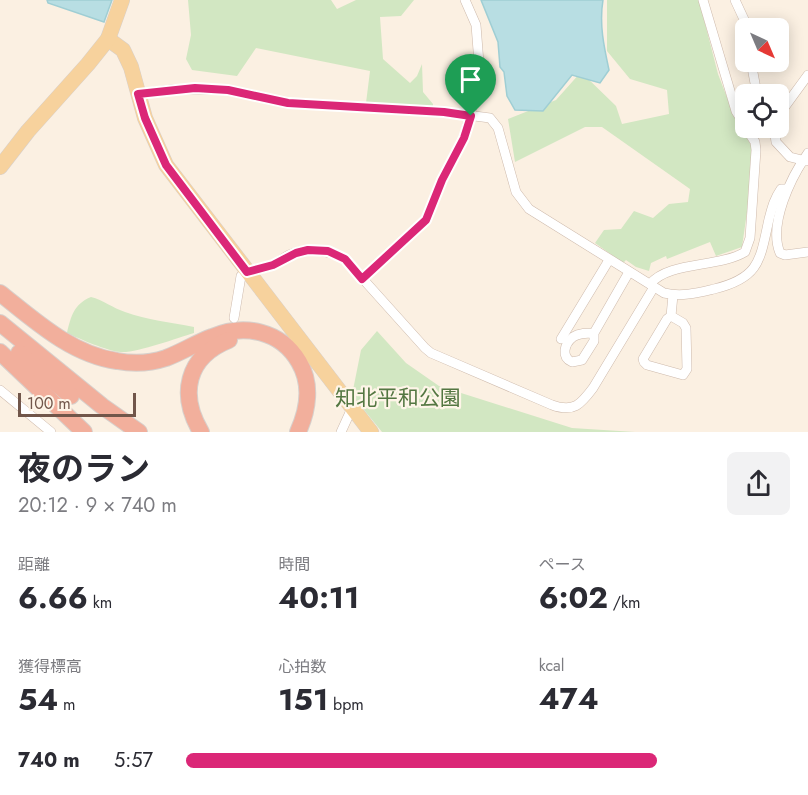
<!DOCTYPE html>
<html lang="ja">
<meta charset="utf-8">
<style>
body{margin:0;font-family:Jost,"Noto Sans JP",sans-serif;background:#f2f2f3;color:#2b2b33;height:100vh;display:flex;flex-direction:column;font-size:22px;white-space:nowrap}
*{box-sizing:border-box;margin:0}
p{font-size:20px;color:#7c7c81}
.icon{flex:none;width:33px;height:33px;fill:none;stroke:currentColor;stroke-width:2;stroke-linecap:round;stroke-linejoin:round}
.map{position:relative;height:432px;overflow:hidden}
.details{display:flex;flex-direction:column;background:#fff;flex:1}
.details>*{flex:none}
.needle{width:39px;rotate:136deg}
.controls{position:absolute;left:735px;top:18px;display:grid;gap:12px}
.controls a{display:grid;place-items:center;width:54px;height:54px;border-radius:9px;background:#fff;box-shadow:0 3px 15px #0003;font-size:30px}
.scale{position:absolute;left:18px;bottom:15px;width:118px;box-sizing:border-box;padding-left:6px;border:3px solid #71564a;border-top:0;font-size:16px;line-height:21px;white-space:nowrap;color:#71564a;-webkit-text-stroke:4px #fef5e8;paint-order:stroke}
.pin{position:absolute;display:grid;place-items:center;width:51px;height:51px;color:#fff;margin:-62px -26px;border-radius:50% 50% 50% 0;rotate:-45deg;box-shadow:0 0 6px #0007}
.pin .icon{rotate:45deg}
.round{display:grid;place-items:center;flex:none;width:63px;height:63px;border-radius:9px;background:#f2f2f3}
.overview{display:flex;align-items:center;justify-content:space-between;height:102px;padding:0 18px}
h1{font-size:33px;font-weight:700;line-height:45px}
.figures{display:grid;grid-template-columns:repeat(3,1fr);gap:9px;height:102px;padding:6px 18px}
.figures div{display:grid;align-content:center}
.figures b{font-size:30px;font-weight:700}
.figures small{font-size:16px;font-weight:400}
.figures p{font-size:16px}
ul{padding:0 18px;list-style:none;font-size:20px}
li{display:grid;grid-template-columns:96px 72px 1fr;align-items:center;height:45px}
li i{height:15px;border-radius:8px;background:#db2777}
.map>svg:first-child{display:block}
.green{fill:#d2e7c2}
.water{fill:#b8dee3;stroke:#9fced4;stroke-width:1.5}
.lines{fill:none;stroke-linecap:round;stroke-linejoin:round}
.minor-casing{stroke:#cebaac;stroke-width:10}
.primary-casing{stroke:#d7d0cc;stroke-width:16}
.motorway-casing{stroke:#d7d0cc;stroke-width:18}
.minor{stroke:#fff;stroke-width:9}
.primary{stroke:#f7d29d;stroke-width:15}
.motorway{stroke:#f2af9c;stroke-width:16}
.route-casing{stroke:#fff;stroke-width:12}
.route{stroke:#db2777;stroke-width:8}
.labels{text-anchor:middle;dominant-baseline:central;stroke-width:4.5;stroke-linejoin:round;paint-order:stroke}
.park-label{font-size:21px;fill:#547742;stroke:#fef5e8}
</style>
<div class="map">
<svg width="808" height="432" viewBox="0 0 808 432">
<rect width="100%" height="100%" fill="#fbf0e2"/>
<g class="green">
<polygon points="188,0 331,0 337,9 356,0 414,0 401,16 380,17 383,59 410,83 417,76 422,64 423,92 433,104 433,110 366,103 370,71 256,48 237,76 192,70 186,59 191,35"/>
<polygon points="607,0 699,0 718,74 733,113 752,147 748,205 742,247 716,256 710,242 667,259 666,256 651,263 649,271 636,267 626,260 623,263 595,243 604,230 621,229 634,211 653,218 669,204 688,202 690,189 602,127 585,127 515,162 508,119 556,100 581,72 616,106 622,124 669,114 667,90 630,79 607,51"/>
<path d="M91 297C103 300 113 308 125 312 147 320 170 322 194 327V333C177 338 137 353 121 352 107 351 80 339 67 333 71 316 74 304 91 297Z"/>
<polygon points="377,331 406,363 439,386 572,428 635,432 382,432 352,395 361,350"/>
</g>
<g class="water">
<polygon points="47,0 112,0 104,22 48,3"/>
<path d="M481 0H603C599 24 604 47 609 70L600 83 572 75 543 111 515 110 507 96 504 72 500 67 498 42Z"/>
</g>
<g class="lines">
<g class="minor-casing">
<g id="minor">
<polyline points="703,0 736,111 746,127"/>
<polyline points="735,0 748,28"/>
<polyline points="751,62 757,94"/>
<path d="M138 94 176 89 228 90 288 103 444 112 490 118 498 128 516 192 529 209 664 293C682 297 697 293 714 289 760 278 760 260 769 219 772 208 774 199 781 189H787"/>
<polyline points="778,116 808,75"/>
<polyline points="774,128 776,142 790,157 806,161"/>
<path d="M808 153C791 177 768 224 780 253L785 255 808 252"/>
<polyline points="362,279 426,220 442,180 464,138 480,76 476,25 465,0"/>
<path d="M650 284C669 261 718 268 745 252L750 238 756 150 755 142 746 128"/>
<polyline points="671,316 683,323 686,328 687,369 683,375 647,365 644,362 643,359 667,319 671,316 673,295"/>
<path d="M234 318 241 276C251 268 262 270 273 265 278 263 283 258 289 255 309 247 326 250 345 259L425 348 431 353 552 405C574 413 581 404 593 388L654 287"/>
<path d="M594 333C587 333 579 333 573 337 564 344 561 357 572 362L582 360 594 341V333L629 272"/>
<polyline points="561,339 609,260"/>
<polyline points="0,390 51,432"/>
<polyline points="341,432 352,408"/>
</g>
</g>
<g class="primary-casing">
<g id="primary">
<polyline points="108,39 123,50 131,67 145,118 166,165 371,432"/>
<polyline points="0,167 28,131 88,64 108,39 122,0"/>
</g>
</g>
<g class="motorway-casing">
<g id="motorway">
<path d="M0 293C34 320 72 355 117 361 133 364 151 363 166 358 182 352 196 343 212 337 245 323 281 331 299 362 312 384 308 410 298 432"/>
<polyline points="0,323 102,406 139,432"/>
<polyline points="0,352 84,432"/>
<polyline points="19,353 71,396"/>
<path d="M201 432C179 395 186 357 229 340"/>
</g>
</g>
<use href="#minor" class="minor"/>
<use href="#primary" class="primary"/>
<use href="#motorway" class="motorway"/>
</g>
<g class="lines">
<g class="route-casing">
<polygon id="route" points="195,88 228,90 288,103 444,112 471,116 464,138 442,180 426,220 362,279 345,259 328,251 308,250 296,253 273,265 247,272 166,165 145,118 138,94"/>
</g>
<use href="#route" class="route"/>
</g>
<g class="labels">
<g class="park-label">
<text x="398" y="398">知北平和公園</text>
</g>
</g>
</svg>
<div class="controls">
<a><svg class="needle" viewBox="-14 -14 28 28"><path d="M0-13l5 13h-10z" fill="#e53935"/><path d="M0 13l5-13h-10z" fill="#7c7c81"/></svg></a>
<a><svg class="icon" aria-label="locate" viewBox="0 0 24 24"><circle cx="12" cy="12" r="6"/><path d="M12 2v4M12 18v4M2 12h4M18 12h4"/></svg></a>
</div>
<div class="scale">100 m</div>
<div class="pin" style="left:471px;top:116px;background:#1e9e55"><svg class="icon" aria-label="arrive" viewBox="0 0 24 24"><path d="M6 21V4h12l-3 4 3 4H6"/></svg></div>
</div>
<section class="details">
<div class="overview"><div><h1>夜のラン</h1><p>20:12 · 9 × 740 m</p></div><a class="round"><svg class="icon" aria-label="share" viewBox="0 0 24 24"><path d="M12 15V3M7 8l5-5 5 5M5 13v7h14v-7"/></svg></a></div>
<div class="figures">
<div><p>距離</p><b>6.66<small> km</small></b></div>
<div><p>時間</p><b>40:11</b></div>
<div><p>ペース</p><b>6:02<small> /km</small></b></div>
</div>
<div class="figures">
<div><p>獲得標高</p><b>54<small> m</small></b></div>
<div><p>心拍数</p><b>151<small> bpm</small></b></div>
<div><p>kcal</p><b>474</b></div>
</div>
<ul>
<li><b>740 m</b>5:57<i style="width:78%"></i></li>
</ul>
</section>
